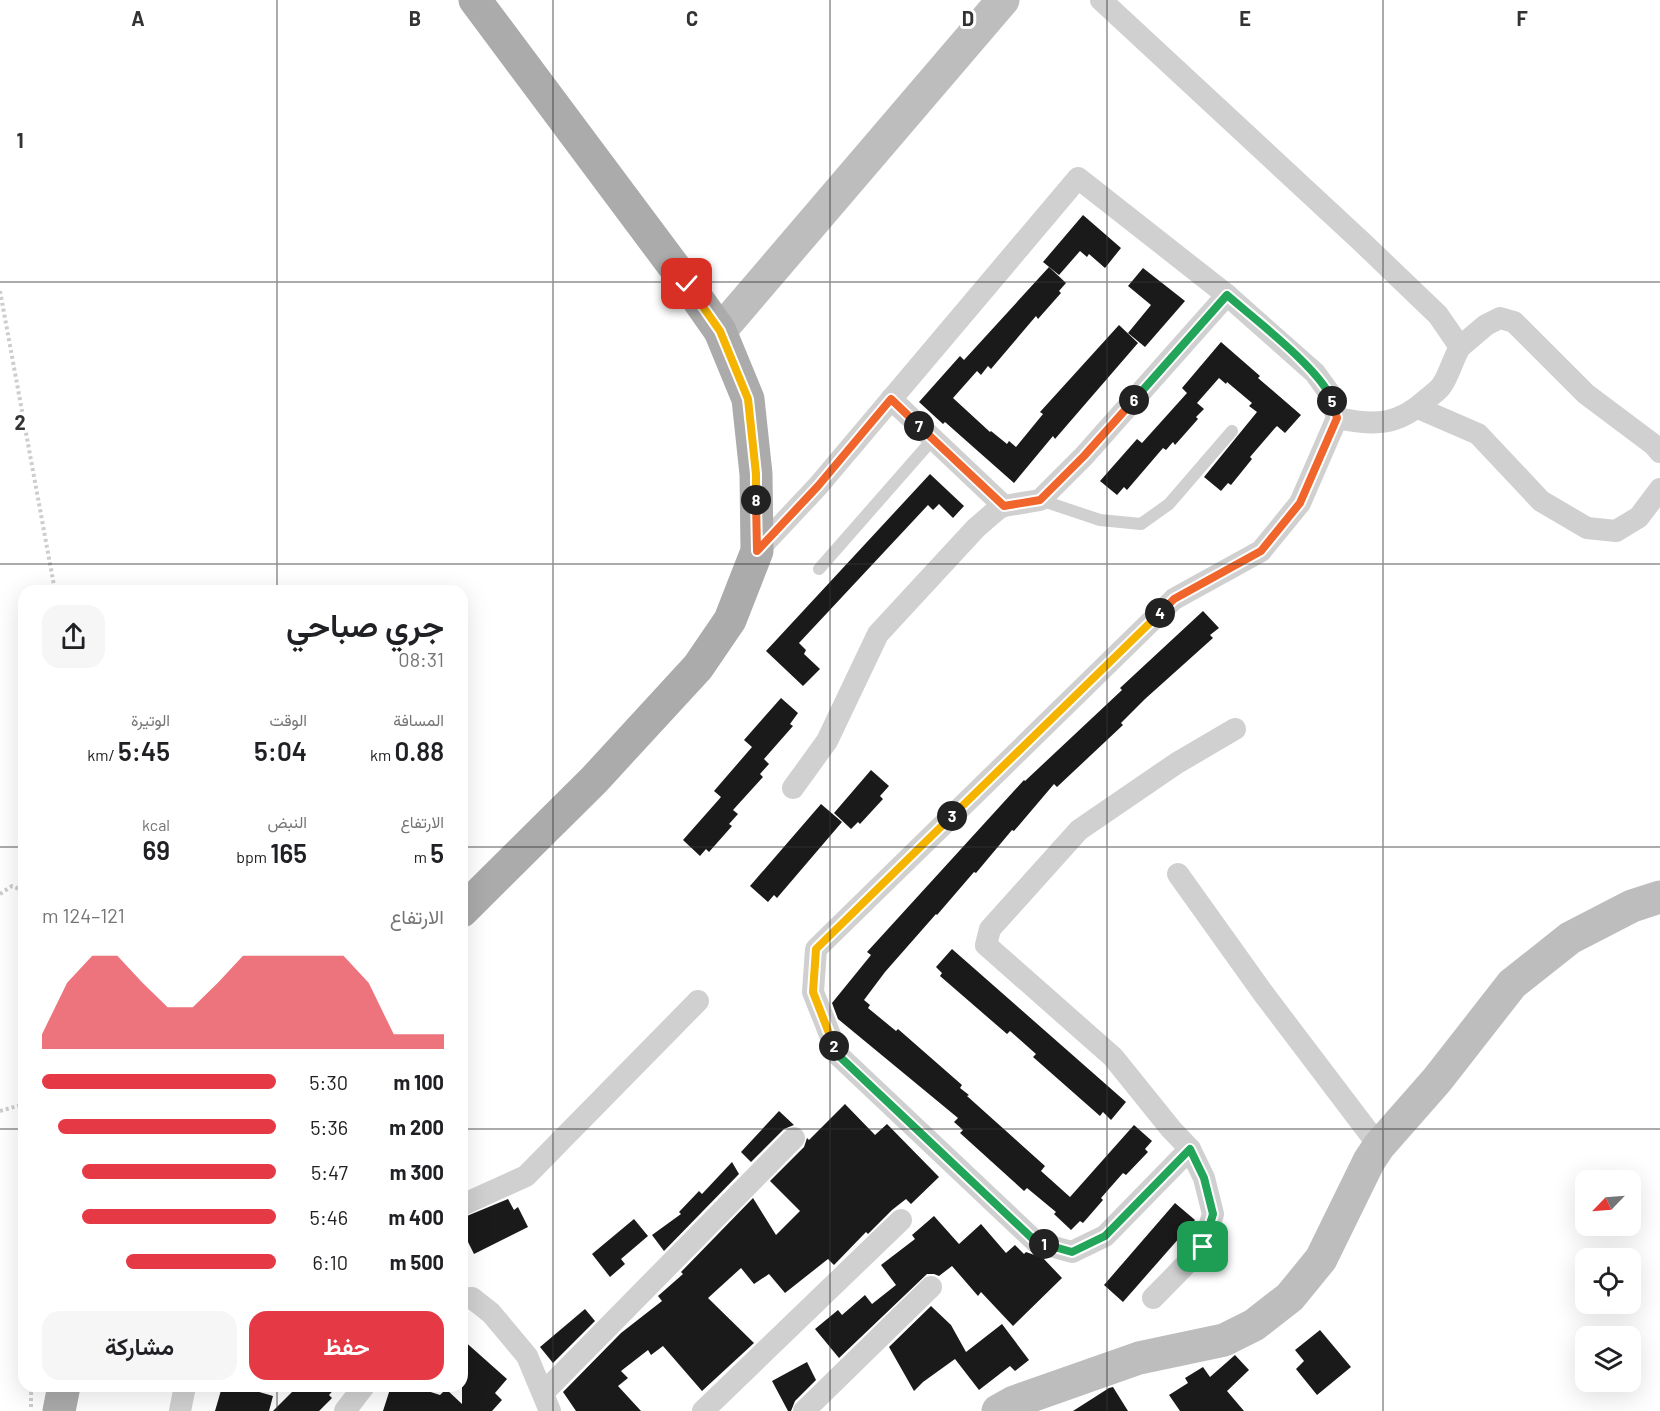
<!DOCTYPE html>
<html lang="ar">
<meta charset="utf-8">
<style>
body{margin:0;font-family:Barlow,Vazirmatn,sans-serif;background:#f6f6f6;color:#202124;direction:rtl;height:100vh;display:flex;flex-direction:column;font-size:22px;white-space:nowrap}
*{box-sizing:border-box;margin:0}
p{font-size:20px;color:#757577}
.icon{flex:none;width:33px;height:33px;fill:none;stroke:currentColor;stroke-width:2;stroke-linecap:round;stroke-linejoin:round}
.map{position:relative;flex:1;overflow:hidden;direction:ltr}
.sheet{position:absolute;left:18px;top:585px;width:450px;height:807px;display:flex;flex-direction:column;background:#fff;border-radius:18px;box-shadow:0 6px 24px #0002;direction:rtl}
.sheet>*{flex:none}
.needle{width:39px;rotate:245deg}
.fabs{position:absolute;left:1575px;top:1170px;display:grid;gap:12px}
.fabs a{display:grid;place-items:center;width:66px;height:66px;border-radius:12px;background:#fff;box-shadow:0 6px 24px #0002;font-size:30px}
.pin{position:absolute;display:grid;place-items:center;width:51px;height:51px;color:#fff;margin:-26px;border-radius:12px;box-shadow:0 3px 9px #0006}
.km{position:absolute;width:30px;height:30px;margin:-15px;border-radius:50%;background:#222;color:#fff;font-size:16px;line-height:30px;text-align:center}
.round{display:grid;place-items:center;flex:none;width:63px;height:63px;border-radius:18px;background:#f6f6f6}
.summary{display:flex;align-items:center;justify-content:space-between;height:102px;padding:0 24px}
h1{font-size:33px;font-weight:600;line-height:45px}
.metrics{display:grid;grid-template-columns:repeat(3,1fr);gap:9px;height:102px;padding:6px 24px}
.metrics div{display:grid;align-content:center}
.metrics b{font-size:26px;font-weight:600}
.metrics small{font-size:16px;font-weight:400}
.metrics p{font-size:16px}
.chart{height:168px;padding:12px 24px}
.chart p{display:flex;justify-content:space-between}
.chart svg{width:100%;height:108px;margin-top:6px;fill:#e63946;opacity:.7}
.action{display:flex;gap:12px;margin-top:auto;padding:12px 24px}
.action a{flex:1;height:69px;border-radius:18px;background:#e63946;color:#fff;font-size:24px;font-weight:600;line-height:69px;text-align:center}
.action a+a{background:#f6f6f6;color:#202124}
ul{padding:0 24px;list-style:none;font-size:20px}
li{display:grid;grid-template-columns:96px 72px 1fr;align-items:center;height:45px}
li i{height:15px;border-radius:8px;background:#e63946}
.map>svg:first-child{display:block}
.building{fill:#1a1a1a}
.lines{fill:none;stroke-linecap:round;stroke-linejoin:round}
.path{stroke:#cdcdcd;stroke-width:4;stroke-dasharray:3 3;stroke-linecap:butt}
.service{stroke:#d0d0d0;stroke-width:12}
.minor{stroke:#d0d0d0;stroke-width:22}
.secondary{stroke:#bdbdbd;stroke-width:33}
.primary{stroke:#ababab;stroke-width:33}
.split-1-casing{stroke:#fff;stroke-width:12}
.split-2-casing{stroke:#fff;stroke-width:12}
.split-3-casing{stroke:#fff;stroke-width:12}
.split-4-casing{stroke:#fff;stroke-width:12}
.split-5-casing{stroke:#fff;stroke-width:12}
.split-6-casing{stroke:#fff;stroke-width:12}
.split-7-casing{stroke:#fff;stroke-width:12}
.split-8-casing{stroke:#fff;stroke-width:12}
.split-9-casing{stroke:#fff;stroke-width:12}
.split-1{stroke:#22a559;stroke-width:8}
.split-2{stroke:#22a559;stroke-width:8}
.split-3{stroke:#f5b400;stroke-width:8}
.split-4{stroke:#f5b400;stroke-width:8}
.split-5{stroke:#f0652b;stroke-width:8}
.split-6{stroke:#22a559;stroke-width:8}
.split-7{stroke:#f0652b;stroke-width:8}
.split-8{stroke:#f0652b;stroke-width:8}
.split-9{stroke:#f5b400;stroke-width:8}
.grid{fill:none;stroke:#333;stroke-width:1.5;stroke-opacity:0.55}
.grid-label{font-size:20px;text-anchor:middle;font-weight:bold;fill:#333;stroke:#fff;stroke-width:6;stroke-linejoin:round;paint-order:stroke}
</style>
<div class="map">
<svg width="1660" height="1411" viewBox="0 0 1660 1411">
<rect width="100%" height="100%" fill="#fff"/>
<g class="building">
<polygon points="1083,215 1121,248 1105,268 1089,254 1087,257 1080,251 1059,275 1043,262"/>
<polygon points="1049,267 1066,283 1059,291 1061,293 1038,319 1036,316 991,369 988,366 981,375 977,371 953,398 990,432 991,431 1007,444 1009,441 1016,447 1043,414 1040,412 1119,325 1138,343 1055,439 1053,436 1014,483 945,422 943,424 919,402 960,356 964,360"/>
<polygon points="1143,268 1185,301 1145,347 1128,333 1151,305 1128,286"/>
<polygon points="1221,342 1260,376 1258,378 1301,415 1285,433 1277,426 1275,428 1250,457 1252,459 1231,485 1228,483 1221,491 1204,477 1257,412 1249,406 1252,403 1227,382 1226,384 1219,378 1197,403 1204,409 1196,417 1198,419 1175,445 1173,442 1166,450 1163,448 1127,490 1124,487 1117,495 1100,481 1137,439 1142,443 1187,393 1182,388"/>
<polygon points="930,474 964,506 953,518 939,504 933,510 928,505 799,643 806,650 804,654 820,669 803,686 766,651"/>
<polygon points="1203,611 1219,628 1210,635 1213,638 1145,699 1121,723 1123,725 1057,787 1054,784 1014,831 1012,830 976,873 974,872 937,915 936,914 885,972 864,1000 870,1005 868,1008 896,1031 898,1029 962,1085 960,1088 969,1095 967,1096 1045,1166 1041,1171 1070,1197 1134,1125 1152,1141 1145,1149 1148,1152 1126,1175 1123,1173 1101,1198 1103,1200 1083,1223 1080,1221 1071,1230 1054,1214 1056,1212 1027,1188 1024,1191 960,1133 963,1130 954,1122 958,1118 838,1019 832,1003 871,955 867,952 1024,780 1025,781 1122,690 1120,688"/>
<polygon points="781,698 798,713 790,724 793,726 764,759 769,764 760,774 763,777 733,810 738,814 729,824 732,826 709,852 706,849 700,856 683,840 721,797 714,791 752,747 744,740"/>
<polygon points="871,770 889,786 880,796 883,799 860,824 858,822 851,829 834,813"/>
<polygon points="821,804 842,822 777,898 774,895 768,902 750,886"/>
<polygon points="952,949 1126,1102 1111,1120 1103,1112 1100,1116 1033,1057 1036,1054 1010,1031 1007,1034 940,976 942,973 936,967"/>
<polygon points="845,1104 875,1135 887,1124 939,1177 911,1204 906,1199 892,1210 868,1234 866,1232 834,1265 828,1259 785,1293 769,1274 754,1284 741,1268 708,1298 754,1343 702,1391 663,1346 651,1355 648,1350 621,1371 628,1378 618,1386 641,1411 576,1411 563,1392 621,1333 662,1301 658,1296 683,1274 681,1272 753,1198 776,1235 800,1211 770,1181 804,1147 807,1138 809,1140"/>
<polygon points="779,1111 794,1125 784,1129 751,1162 741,1152"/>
<polygon points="732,1162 739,1174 664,1251 652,1235 681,1214 679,1212 699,1191 702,1194"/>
<polygon points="508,1199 514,1210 518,1207 528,1227 474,1254 462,1230 462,1218"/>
<polygon points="1175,1203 1195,1220 1123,1302 1104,1285"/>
<polygon points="934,1216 959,1244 981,1224 1006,1253 1015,1245 1024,1254 1026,1252 1043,1258 1062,1278 1013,1326 981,1292 978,1296 952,1266 939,1276 934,1274 927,1274 839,1358 815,1329 838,1310 842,1315 865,1295 872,1304 896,1285 881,1265 915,1239 912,1235"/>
<polygon points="634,1219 648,1236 621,1259 625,1264 610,1277 592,1254"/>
<polygon points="931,1306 951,1325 966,1352 1002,1324 1029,1360 1015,1371 1010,1366 979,1390 955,1359 923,1382 914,1391 889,1347"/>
<polygon points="585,1309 595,1321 553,1363 540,1347"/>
<polygon points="1320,1330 1351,1367 1317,1395 1296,1369 1304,1361 1295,1350"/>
<polygon points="462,1339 507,1379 495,1393 502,1400 492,1411 383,1411 391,1386 412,1386 440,1395 446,1389 462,1404"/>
<polygon points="1235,1355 1249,1370 1227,1391 1244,1411 1180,1411 1169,1395 1188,1383 1185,1378 1203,1367 1210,1377"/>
<polygon points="807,1362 816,1380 795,1401 791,1411 788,1411 772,1381"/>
<polygon points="298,1386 337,1386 329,1395 332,1398 319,1411 273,1411"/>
<polygon points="222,1387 240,1392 242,1387 273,1396 269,1411 215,1411"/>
<polygon points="1113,1387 1128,1411 1073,1411 1109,1388"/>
</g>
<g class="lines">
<g class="path">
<polyline points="0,291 55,591"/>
<polyline points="0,894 12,886 24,891"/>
<polyline points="0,1111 24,1104"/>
<polyline points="31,1386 31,1409"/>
</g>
<g class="service">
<polyline points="1040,500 1100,520 1141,524 1169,504 1232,431"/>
<polyline points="819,569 933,439"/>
</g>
<g class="minor">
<path d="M1101 0 1363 243 1438 315 1460 347C1453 359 1449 375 1442 385 1439 390 1433 394 1428 398 1398 426 1375 426 1337 418"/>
<polyline points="1460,347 1486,325 1500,318 1514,322 1586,394 1654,445 1660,452"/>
<polyline points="891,399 1004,506"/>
<polyline points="1418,408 1478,434 1541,501 1587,528 1616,531 1639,517 1660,489"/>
<polyline points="757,551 818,486 1078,178 1227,295 1315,373 1330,394 1337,418 1300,503 1261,551 1174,599 816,949 813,992 838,1055 1036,1242 1072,1252 1105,1236 1190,1149 1171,1129 1113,1057 986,945 990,929 1079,830 1177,763 1235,729"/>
<polyline points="793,788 827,741 878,634 976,528 998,509 1004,506 1040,500 1084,456 1227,295"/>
<polyline points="1178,874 1263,993 1379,1146"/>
<polyline points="462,1205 526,1176 698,1001"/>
<polyline points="1153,1298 1203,1247 1213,1214 1204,1178 1190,1149"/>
<polyline points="462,1299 472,1298 491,1313 527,1356 550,1411"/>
<polyline points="543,1393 794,1138"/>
<polyline points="180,1411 185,1386"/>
<polyline points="345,1411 364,1386"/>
<polyline points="703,1411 901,1220"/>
<polyline points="804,1411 931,1287"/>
</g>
<g class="secondary">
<polyline points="720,331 1003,0"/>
<polyline points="998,1411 1014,1402 1139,1358 1224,1340 1254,1325 1290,1297 1321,1259 1369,1161 1379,1146 1437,1080 1512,984 1570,938 1632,906 1660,897"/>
</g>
<g class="primary">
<polyline points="462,911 594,780 698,667 730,620 757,551 756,474 748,399 720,331 687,284 475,0"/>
<polyline points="59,1411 64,1386"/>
</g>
</g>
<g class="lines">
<g class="split-1-casing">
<polyline id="split-1" points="1044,1244 1072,1252 1105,1236 1190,1149 1204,1178 1213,1214 1203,1247"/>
</g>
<g class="split-2-casing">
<polyline id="split-2" points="834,1046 838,1055 1036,1242 1044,1244"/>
</g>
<g class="split-3-casing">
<polyline id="split-3" points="834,1046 813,992 816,949 952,816"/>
</g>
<g class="split-4-casing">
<polyline id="split-4" points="952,816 1160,613"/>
</g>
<g class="split-5-casing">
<polyline id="split-5" points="1160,613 1174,599 1261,551 1300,503 1337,418 1332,401"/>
</g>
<g class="split-6-casing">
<path id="split-6" d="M1134 400 1227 295C1252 317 1324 372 1332 401"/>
</g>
<g class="split-7-casing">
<polyline id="split-7" points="919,426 1004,506 1040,500 1084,456 1134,400"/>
</g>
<g class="split-8-casing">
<polyline id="split-8" points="756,500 757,551 818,486 891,399 919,426"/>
</g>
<g class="split-9-casing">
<polyline id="split-9" points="687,284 720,331 748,399 756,474 756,500"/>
</g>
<use href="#split-1" class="split-1"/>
<use href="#split-2" class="split-2"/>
<use href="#split-3" class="split-3"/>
<use href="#split-4" class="split-4"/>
<use href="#split-5" class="split-5"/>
<use href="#split-6" class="split-6"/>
<use href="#split-7" class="split-7"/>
<use href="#split-8" class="split-8"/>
<use href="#split-9" class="split-9"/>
</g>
<path class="grid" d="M277 0V591M553 0V1411M830 0V1411M1107 0V1411M1383 0V1411M0 282H1660M0 564H1660M0 847H24M462 847H1660M0 1129H24M462 1129H1660M277 1386V1411"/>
<g class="grid-label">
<text x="138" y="26">A</text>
<text x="415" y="26">B</text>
<text x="692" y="26">C</text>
<text x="968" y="26">D</text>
<text x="1245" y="26">E</text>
<text x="1522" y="26">F</text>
<text x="20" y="148">1</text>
<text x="20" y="430">2</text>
</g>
</svg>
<div class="fabs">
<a><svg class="needle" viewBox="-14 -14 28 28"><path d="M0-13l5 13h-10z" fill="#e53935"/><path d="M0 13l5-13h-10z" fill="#757577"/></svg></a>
<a><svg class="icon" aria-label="locate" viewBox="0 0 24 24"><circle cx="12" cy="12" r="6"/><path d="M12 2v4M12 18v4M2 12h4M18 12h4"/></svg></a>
<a><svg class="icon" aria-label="layers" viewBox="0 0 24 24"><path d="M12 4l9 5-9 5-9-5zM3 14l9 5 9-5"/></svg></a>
</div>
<div class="pin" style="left:1203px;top:1247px;background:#1e9e55"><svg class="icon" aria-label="arrive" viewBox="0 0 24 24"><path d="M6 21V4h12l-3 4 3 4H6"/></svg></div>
<div class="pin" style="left:687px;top:284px;background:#d93025"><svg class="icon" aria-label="check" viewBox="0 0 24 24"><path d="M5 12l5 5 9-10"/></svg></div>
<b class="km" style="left:1044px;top:1244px">1</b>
<b class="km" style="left:834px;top:1046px">2</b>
<b class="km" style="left:952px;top:816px">3</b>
<b class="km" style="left:1160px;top:613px">4</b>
<b class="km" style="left:1332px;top:401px">5</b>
<b class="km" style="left:1134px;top:400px">6</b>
<b class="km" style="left:919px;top:426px">7</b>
<b class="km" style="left:756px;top:500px">8</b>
<section class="sheet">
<div class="summary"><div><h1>جري صباحي</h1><p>08:31</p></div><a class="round"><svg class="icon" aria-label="share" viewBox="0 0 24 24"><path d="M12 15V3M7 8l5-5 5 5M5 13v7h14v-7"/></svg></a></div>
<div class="metrics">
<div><p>المسافة</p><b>0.88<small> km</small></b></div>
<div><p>الوقت</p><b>5:04</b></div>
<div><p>الوتيرة</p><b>5:45<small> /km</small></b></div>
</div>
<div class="metrics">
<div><p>الارتفاع</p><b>5<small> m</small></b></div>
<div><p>النبض</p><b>165<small> bpm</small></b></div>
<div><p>kcal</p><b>69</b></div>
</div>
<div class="chart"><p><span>الارتفاع</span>121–124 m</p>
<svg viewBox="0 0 160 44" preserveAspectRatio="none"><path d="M0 44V38L10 17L20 6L30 6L40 17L50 27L60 27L70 17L80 6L90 6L100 6L110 6L120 6L130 17L140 38L150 38L160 38V44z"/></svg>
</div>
<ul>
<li><b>100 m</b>5:30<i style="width:100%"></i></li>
<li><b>200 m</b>5:36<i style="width:93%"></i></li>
<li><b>300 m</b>5:47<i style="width:83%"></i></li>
<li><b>400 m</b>5:46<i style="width:83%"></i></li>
<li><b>500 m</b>6:10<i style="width:64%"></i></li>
</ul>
<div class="action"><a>حفظ</a><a>مشاركة</a></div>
</section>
</div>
